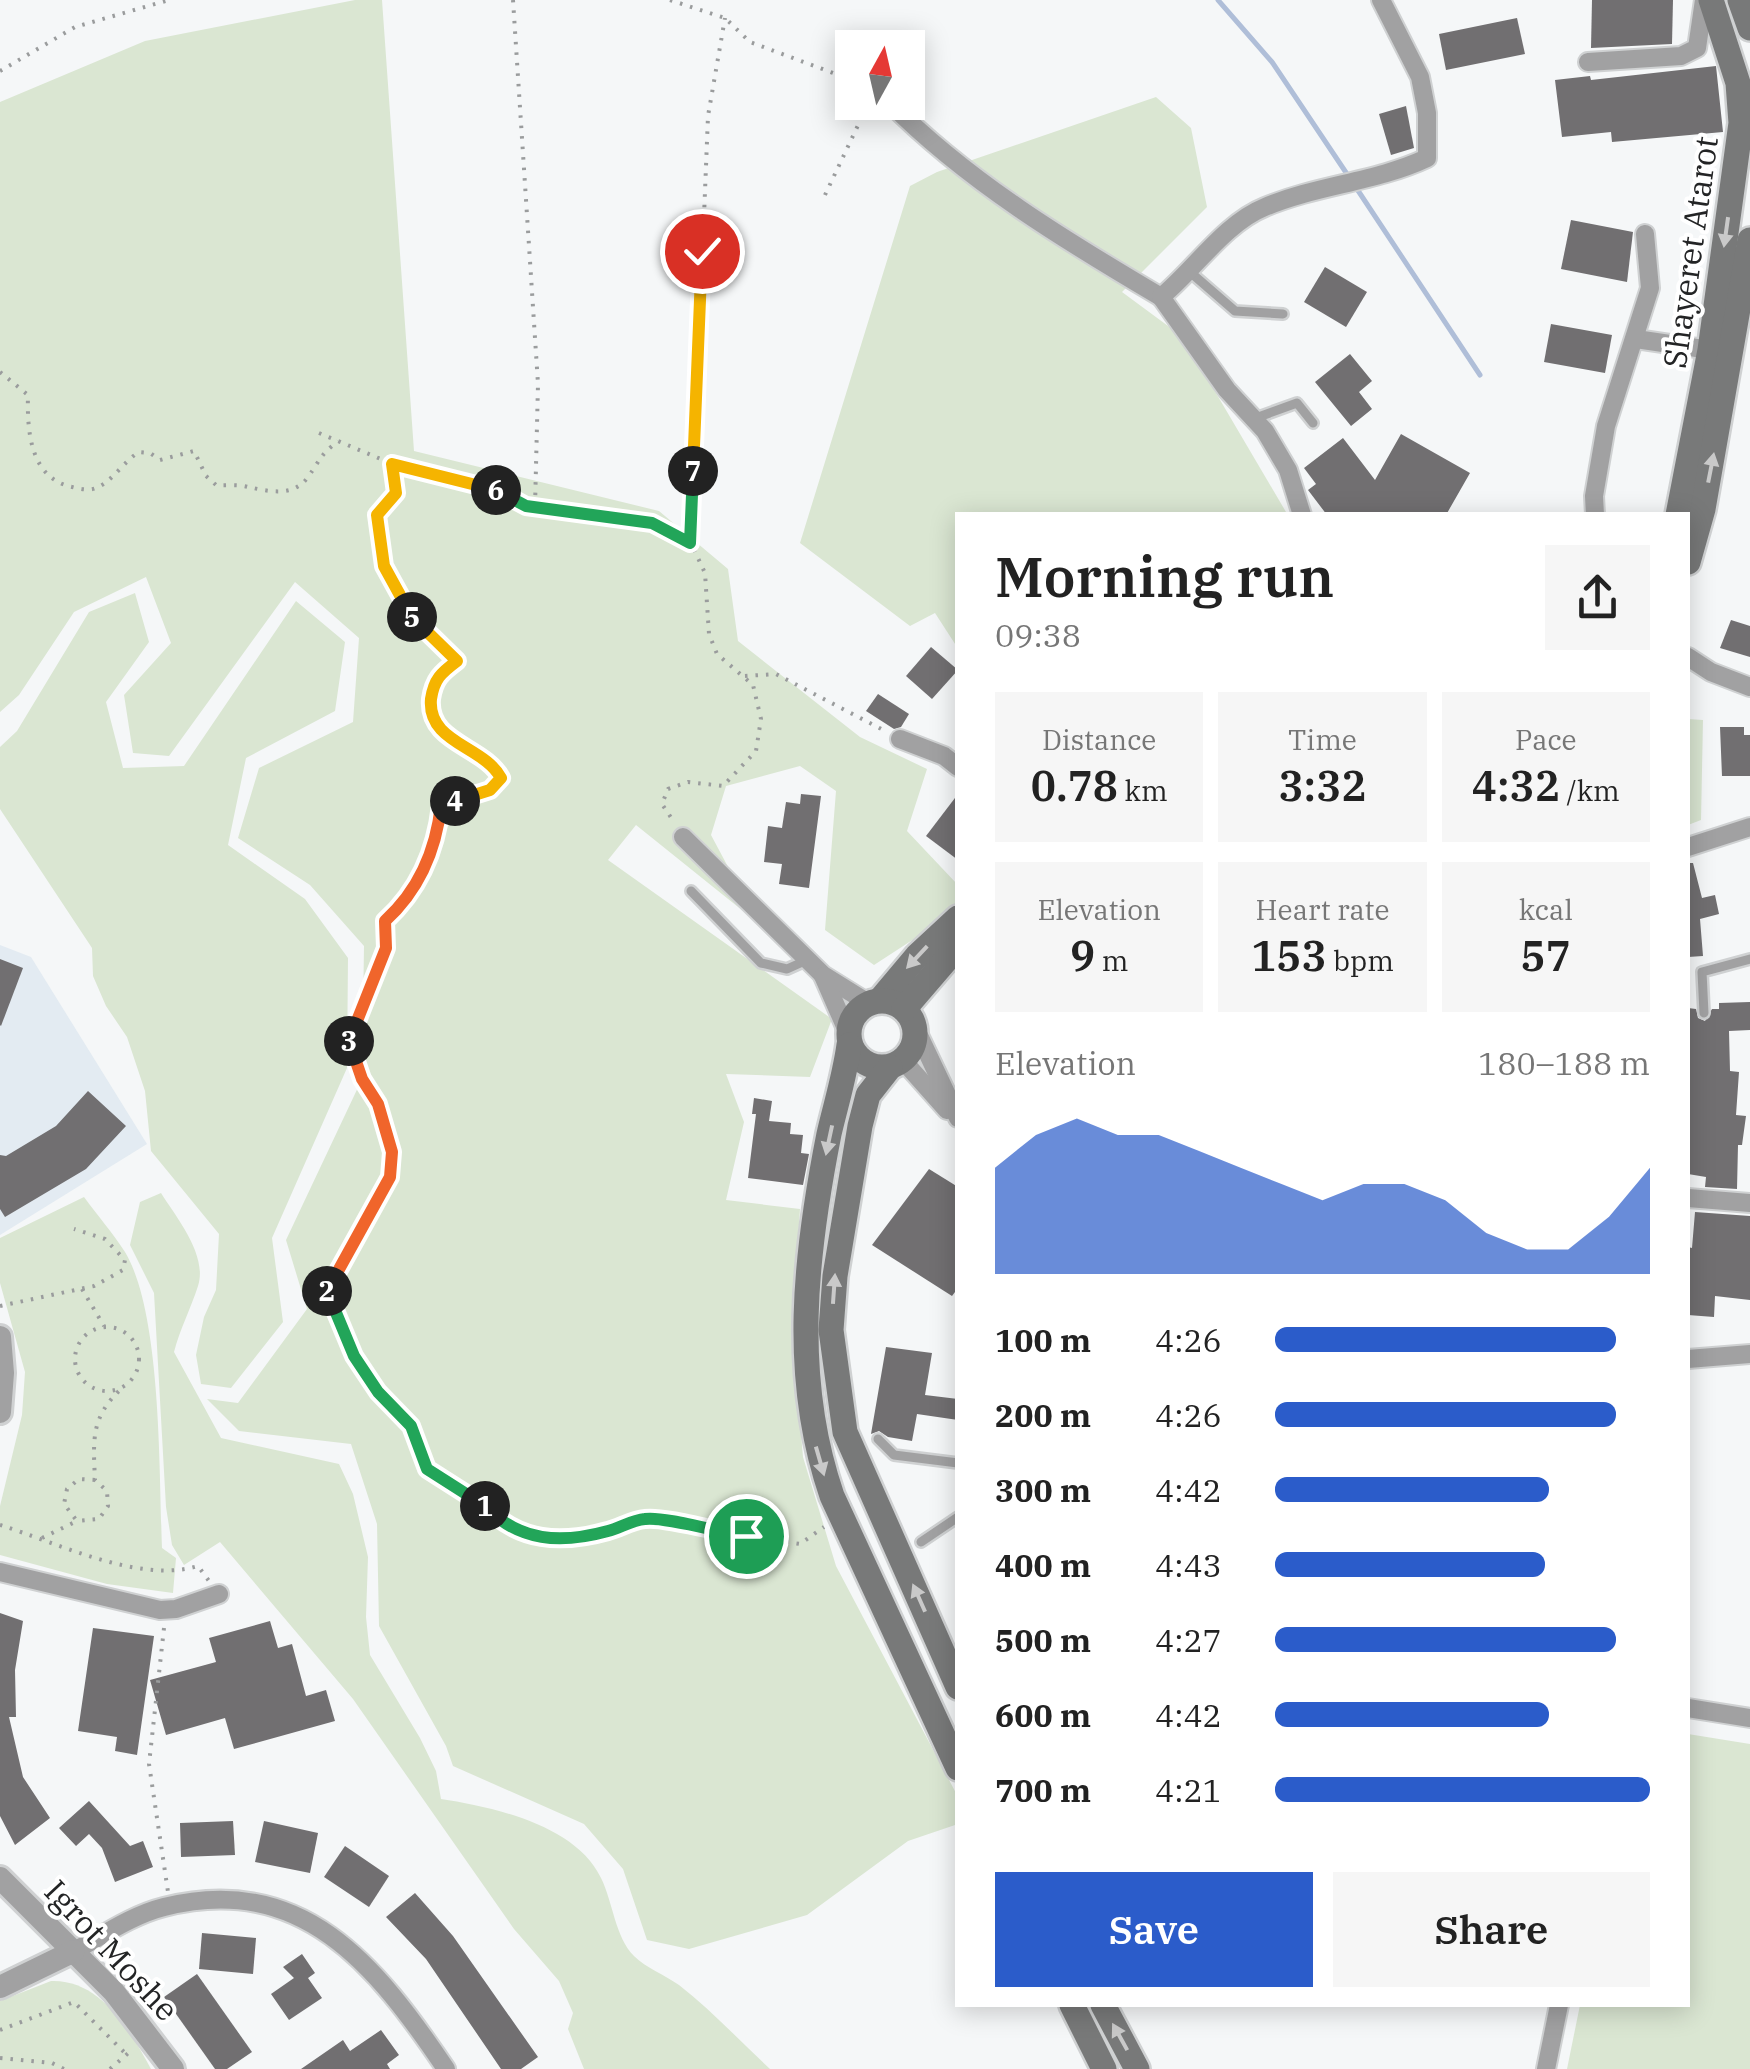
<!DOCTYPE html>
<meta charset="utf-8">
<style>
body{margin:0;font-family:"IBM Plex Serif",serif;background:#f6f6f6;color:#222;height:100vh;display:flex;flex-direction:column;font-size:38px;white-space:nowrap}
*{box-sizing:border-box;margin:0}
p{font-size:32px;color:#767676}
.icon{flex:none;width:55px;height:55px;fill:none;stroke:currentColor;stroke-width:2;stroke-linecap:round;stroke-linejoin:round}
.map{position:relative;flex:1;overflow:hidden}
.details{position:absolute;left:955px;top:512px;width:735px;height:1495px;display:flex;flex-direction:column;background:#fff;border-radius:0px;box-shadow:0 5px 25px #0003}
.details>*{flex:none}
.needle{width:65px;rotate:8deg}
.controls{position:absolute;left:835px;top:30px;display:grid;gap:20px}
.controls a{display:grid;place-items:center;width:90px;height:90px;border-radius:0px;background:#fff;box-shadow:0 5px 25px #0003;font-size:50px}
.pin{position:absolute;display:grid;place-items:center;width:85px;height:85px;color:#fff;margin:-42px;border:5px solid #fff;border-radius:50%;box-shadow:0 2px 10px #0007}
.km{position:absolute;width:50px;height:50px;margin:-25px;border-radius:50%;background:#222;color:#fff;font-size:28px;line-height:50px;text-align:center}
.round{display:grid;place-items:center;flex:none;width:105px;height:105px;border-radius:0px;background:#f6f6f6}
.head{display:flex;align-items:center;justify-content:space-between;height:170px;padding:0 40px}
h1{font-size:55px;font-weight:600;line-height:75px}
.stats{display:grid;grid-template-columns:repeat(3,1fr);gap:15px;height:170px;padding:10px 40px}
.stats div{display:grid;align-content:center;border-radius:0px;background:#f6f6f6;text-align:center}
.stats b{font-size:42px;font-weight:600}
.stats small{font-size:28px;font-weight:400}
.stats p{font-size:28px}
.chart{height:280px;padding:20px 40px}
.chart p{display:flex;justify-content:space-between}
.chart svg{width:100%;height:180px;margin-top:10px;fill:#2b5cca;opacity:.7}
.cta{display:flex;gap:20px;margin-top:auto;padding:20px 40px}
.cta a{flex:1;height:115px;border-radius:0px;background:#2b5cca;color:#fff;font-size:40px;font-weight:600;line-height:115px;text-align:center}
.cta a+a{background:#f6f6f6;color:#222}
ul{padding:0 40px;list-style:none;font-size:32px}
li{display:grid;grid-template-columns:160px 120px 1fr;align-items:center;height:75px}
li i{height:25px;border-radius:12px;background:#2b5cca}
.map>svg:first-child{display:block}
.built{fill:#e3ebf2}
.green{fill:#dae6d2}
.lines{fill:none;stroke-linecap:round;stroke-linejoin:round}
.stream{stroke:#afbed8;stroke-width:5}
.building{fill:#716f71}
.service-casing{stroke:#cfd1d2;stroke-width:14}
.minor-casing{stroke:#cfd1d2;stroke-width:22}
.tertiary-casing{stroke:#cfd1d2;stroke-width:28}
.secondary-casing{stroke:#cfd1d2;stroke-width:30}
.path{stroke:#9a9c9d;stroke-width:4;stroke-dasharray:2.5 8;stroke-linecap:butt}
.service{stroke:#a1a1a2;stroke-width:9}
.minor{stroke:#a1a1a2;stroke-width:18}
.tertiary{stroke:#a1a1a2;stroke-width:22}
.secondary{stroke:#787979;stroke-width:25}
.oneway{fill:#c9c9c9}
.split-1-casing{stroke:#fff;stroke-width:20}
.split-2-casing{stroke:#fff;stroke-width:20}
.split-3-casing{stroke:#fff;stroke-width:20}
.split-4-casing{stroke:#fff;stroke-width:20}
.split-5-casing{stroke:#fff;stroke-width:20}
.split-6-casing{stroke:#fff;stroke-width:20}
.split-7-casing{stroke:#fff;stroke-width:20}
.split-8-casing{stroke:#fff;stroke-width:20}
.split-1{stroke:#22a559;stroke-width:12}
.split-2{stroke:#22a559;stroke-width:12}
.split-3{stroke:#f0652b;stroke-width:12}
.split-4{stroke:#f0652b;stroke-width:12}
.split-5{stroke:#f5b400;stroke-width:12}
.split-6{stroke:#f5b400;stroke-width:12}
.split-7{stroke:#22a559;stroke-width:12}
.split-8{stroke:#f5b400;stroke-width:12}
.labels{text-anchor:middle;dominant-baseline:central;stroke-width:8;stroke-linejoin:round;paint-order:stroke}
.street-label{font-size:32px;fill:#232425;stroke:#fff}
</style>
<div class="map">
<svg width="1750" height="2069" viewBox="0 0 1750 2069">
<rect width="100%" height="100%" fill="#f5f7f8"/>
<polygon class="built" points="0,945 31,957 147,1144 0,1235"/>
<g class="green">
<polygon points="355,0 382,0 414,451 659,511 728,569 738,641 860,737 927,769 907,831 957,884 957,911 874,965 825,930 836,791 800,766 726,786 711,835 758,923 636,825 608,860 832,1019 810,1077 726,1074 744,1122 726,1200 800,1209 792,1331 803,1457 836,1566 957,1795 958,1824 908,1841 807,1915 689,1949 647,1940 623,1869 584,1824 453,1766 446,1746 379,1626 377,1524 351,1444 239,1431 207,1399 238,1403 307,1309 286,1240 362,1079 364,946 310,885 238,838 259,768 353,722 359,638 295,582 169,756 133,753 124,695 171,643 146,577 74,612 19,695 0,712 0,102 145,41"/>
<polygon points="1156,97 1191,128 1207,207 1122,292 1183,337 1286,512 958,515 957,647 935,613 910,626 800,543 910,186 937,172"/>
<polygon points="135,593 149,642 106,702 123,768 184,766 296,601 345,642 335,711 246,758 228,845 305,899 348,958 347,1068 272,1238 283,1322 231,1388 201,1384 196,1355 204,1317 216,1290 219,1234 151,1151 145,1091 127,1037 106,1006 93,976 92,948 0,809 0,747 17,731 89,612"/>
<polygon points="1688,719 1703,720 1701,820 1688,825"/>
<path d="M161 1193C176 1217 208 1255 198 1286 191 1308 180 1329 174 1352L221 1438 339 1464 353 1494 368 1557 366 1617 370 1655 420 1738 436 1771 441 1799C493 1807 576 1825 601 1878 613 1902 615 1937 634 1956 646 1968 665 1975 679 1985 711 2010 740 2041 770 2069H584L568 2029 573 2013 559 1981 514 1929 353 1699 220 1542 184 1565 172 1545 166 1507 154 1293 130 1245 140 1202Z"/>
<path d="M84 1197C97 1215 113 1233 125 1252 162 1314 159 1473 162 1548L176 1558 173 1593 107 1584 0 1555V1506L22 1415 25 1372 0 1283V1238Z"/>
<polygon points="1688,1734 1750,1744 1750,2069 1567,2069 1580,2005 1688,2005"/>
<path d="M51 1981C100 1979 130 2030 151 2069H0V2001Z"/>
</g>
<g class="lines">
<g class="stream">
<polyline points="1218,0 1272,62 1349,177"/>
<polyline points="1355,186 1480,375"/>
</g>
</g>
<g class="building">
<polygon points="1592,0 1673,0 1672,44 1591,48"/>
<polygon points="1517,18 1525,54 1446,70 1439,34"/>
<polygon points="1716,66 1723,132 1612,142 1611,132 1562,137 1555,80 1590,76 1591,80"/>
<polygon points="1406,106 1414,148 1391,155 1379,114"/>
<polygon points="1571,220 1633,232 1627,282 1561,269"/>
<polygon points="1325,267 1367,292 1346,327 1304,302"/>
<polygon points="1551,324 1612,335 1605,373 1544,362"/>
<polygon points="1350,354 1372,381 1359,392 1372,409 1351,426 1315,382"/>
<polygon points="1401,434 1470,473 1446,515 1327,515 1308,490 1316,484 1304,468 1343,438 1375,480"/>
<polygon points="1731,620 1750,626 1750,657 1720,648"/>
<polygon points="931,647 958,670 932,699 906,676"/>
<polygon points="878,694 909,714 901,727 894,729 866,711"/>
<polygon points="1720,727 1744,727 1744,735 1750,735 1750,776 1722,776"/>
<polygon points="801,794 821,796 809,888 779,884 782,864 764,862 768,826 782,828 786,802 800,804"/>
<polygon points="958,794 958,860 926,836"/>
<polygon points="1688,863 1693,863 1702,898 1715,895 1719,914 1700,919 1703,956 1688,957"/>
<polygon points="0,959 23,968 1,1026 0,1025"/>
<polygon points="1750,1002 1750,1030 1729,1031 1730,1071 1739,1072 1736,1115 1746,1116 1742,1145 1738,1145 1737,1189 1705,1187 1706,1177 1688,1174 1688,1008 1696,1009 1698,1018 1705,1021 1712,1009 1719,1009 1719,1003"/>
<polygon points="88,1091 126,1126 86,1169 5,1217 0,1209 0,1155 6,1156 56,1126"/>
<polygon points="754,1098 772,1101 769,1121 791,1123 790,1134 803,1135 801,1153 809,1154 803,1185 748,1178 756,1114 752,1114"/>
<polygon points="929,1169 958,1187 958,1288 952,1296 872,1245"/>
<polygon points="1695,1212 1750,1216 1750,1300 1715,1296 1714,1317 1688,1315 1688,1247 1692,1248"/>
<polygon points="886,1347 932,1353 925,1395 958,1399 958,1420 917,1414 912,1441 888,1437 879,1431 871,1434"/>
<polygon points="0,1613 23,1621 15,1670 16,1717 9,1717 23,1777 50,1818 15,1845 0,1816"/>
<polygon points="270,1621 278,1648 292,1644 306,1696 326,1690 335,1721 234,1749 225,1718 166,1735 150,1680 216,1662 209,1638"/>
<polygon points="93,1628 154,1636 137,1755 115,1751 117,1737 78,1731"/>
<polygon points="89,1801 130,1846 143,1841 153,1867 115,1882 102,1848 89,1834 76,1846 59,1828"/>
<polygon points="233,1821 235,1855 181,1857 180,1823"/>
<polygon points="264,1821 318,1833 310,1873 255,1862"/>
<polygon points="345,1846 389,1876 369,1907 324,1877"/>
<polygon points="415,1893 453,1936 538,2057 521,2069 501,2069 426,1959 386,1917"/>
<polygon points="202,1933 256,1938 253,1974 199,1969"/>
<polygon points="302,1954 315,1973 308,1978 322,1998 289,2020 271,1994 294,1978 283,1967"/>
<polygon points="197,1974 252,2052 227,2069 215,2069 164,1997"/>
<polygon points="381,2030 399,2055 387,2064 390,2069 301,2069 343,2040 350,2051"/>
</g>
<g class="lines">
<g class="service-casing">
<g id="service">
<polyline points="1190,272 1235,311 1283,314"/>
<polyline points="1253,419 1297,403 1313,423"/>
<polyline points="691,891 761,963 787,969 807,960"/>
<polyline points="1704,1013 1702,972 1750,959"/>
<polyline points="878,1439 894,1455 958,1463"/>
<polyline points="921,1542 958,1517"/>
</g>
</g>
<g class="minor-casing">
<g id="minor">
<polyline points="1588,62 1681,56 1697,48 1704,0"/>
<path d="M889 102C967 181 1066 241 1161 297"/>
<polyline points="1636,339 1710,350"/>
<path d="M1302 515 1288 470 1265 431 1227 390 1161 297C1194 270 1225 223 1265 207 1317 185 1376 182 1427 158V113L1420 77 1381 0"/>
<polyline points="1595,515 1594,496 1606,426 1650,288 1645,234"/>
<polyline points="1688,657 1711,672 1750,687"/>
<polyline points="900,739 944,756 958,767"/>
<polyline points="683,837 823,975 868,1003"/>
<polyline points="1688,847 1750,827"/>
<polyline points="823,976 848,1033"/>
<polyline points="915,1027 958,1118"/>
<polyline points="898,1063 907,1065 947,1110"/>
<polyline points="1688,1198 1750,1203"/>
<polyline points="1688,1359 1750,1354"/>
<polyline points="0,1572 160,1610 176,1609 219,1594"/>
<polyline points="1688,1708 1750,1718"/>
<path d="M74 1951C102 1936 132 1915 164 1907 302 1872 376 1965 446 2069"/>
<polyline points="1546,2069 1559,2005"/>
</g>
</g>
<g class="tertiary-casing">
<g id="tertiary">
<polyline points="0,1337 3,1373 0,1412"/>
<polyline points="0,1878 114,1992 173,2069"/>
<polyline points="0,1987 74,1951"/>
</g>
</g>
<g class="secondary-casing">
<g id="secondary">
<polyline points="1740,0 1750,28"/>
<polyline points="1678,515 1710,350 1741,123 1738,83 1711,0"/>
<polyline points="1688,562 1703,509 1750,240"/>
<polyline points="880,1000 917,956 958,918"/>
<circle cx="882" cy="1034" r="33"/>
<polyline points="904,1009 958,946"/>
<path d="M849 1045C845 1075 836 1104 829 1134 805 1255 791 1377 832 1496L958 1768"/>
<polyline points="890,1067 868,1095 860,1126 835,1276 831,1330 845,1432 958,1687"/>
<polyline points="1072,2005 1104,2069"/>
<polyline points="1103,2005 1137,2069"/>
</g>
</g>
<g class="path">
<polyline points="513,0 538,384 535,507"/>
<polyline points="670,0 725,18 750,42 852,80"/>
<polyline points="0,71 75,27 169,0"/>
<polyline points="825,195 869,102"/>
<path d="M0 372 28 395C27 431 30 478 72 487 80 489 89 491 96 488 112 482 124 461 139 452L150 453 160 460 194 451 206 476 216 485C226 486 238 484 248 487 268 491 293 498 308 477 321 459 319 456 338 441"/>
<polyline points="319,433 402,468 498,490 526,506 652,523 691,543 705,573 709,634 717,654 753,685 761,719 756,751 723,786 688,782 668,789 662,804 674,822"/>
<path d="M392 464 396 493 377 515C385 555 387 592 417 623 430 637 445 646 457 661L437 676C413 749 477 733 501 778L490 789 441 805C436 852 420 889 385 921L386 948 347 1037C354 1051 357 1067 363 1081 374 1103 389 1126 392 1152 395 1183 344 1259 327 1289L354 1356 377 1392 411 1426 427 1469 471 1494 504 1526 534 1537 559 1540 606 1532 643 1518 659 1519 693 1528 800 1544 824 1527"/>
<polyline points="691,543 708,116 725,18"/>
<polyline points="745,676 776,674 887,732"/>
<polyline points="82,1289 104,1326"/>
<polyline points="0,1306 94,1286 123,1270 125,1260 105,1239 74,1229"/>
<circle cx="107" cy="1359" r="32"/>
<path d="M95 1480 79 1479 67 1489 64 1504 77 1521 99 1519 108 1506 107 1491 95 1480C93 1438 91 1417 122 1388"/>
<path d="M0 1525C58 1543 139 1584 198 1566L209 1581"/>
<polyline points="42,1538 77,1521"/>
<polyline points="164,1628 149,1764 168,1892"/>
<polyline points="0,2030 74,2002 127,2055"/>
<polyline points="0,2058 52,2063 64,2069"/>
<polyline points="110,2069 133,2049"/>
</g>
<use href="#service" class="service"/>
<use href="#minor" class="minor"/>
<use href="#tertiary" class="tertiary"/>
<use href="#secondary" class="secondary"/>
</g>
<defs><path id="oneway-solid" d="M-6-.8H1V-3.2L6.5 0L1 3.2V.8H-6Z" transform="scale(2.5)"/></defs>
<g class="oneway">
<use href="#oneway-solid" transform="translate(1726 232) rotate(98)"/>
<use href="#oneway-solid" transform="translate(1711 468) rotate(-79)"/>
<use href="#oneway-solid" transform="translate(917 957) rotate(133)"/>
<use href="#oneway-solid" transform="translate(829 1140) rotate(102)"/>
<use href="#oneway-solid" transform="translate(834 1289) rotate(-86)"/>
<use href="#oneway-solid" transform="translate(820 1461) rotate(74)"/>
<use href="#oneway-solid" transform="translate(919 1598) rotate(-114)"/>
<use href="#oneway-solid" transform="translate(1120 2037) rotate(-119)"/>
</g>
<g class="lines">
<g class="split-1-casing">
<path id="split-1" d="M485 1506C519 1542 561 1544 608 1531 620 1528 632 1520 645 1519 664 1516 722 1533 746 1536"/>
</g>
<g class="split-2-casing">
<polyline id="split-2" points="327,1291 354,1356 378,1392 411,1426 427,1469 485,1506"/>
</g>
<g class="split-3-casing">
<polyline id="split-3" points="327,1291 390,1177 392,1152 378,1104 362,1079 349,1041"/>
</g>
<g class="split-4-casing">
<path id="split-4" d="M349 1041 386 948 385 921C419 890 436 851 441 805L455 801"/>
</g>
<g class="split-5-casing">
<path id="split-5" d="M412 617 457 661C441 673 434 679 431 699 427 743 484 746 501 778L490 790 455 801"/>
</g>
<g class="split-6-casing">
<polyline id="split-6" points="412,617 384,566 377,515 396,493 392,464 496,490"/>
</g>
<g class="split-7-casing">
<polyline id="split-7" points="496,490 526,506 652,523 690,543 693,471"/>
</g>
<g class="split-8-casing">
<polyline id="split-8" points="693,471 702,251"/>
</g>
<use href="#split-1" class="split-1"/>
<use href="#split-2" class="split-2"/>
<use href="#split-3" class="split-3"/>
<use href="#split-4" class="split-4"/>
<use href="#split-5" class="split-5"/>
<use href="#split-6" class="split-6"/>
<use href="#split-7" class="split-7"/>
<use href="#split-8" class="split-8"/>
</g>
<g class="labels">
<g class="street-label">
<text transform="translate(1690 252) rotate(-82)">Shayeret Atarot</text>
<text transform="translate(112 1950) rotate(47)">Igrot Moshe</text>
</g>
</g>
</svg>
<div class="controls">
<a><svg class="needle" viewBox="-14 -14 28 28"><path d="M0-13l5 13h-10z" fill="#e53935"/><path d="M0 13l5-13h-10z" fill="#767676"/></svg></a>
</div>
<div class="pin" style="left:746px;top:1536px;background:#1e9e55"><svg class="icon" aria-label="arrive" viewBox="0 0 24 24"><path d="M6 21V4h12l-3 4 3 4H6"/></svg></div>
<div class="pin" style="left:702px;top:251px;background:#d93025"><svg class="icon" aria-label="check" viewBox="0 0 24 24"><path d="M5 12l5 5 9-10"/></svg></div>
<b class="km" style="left:485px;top:1506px">1</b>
<b class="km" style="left:327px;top:1291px">2</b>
<b class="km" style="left:349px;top:1041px">3</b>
<b class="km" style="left:455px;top:801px">4</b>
<b class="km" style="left:412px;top:617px">5</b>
<b class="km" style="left:496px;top:490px">6</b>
<b class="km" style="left:693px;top:471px">7</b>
<section class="details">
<div class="head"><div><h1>Morning run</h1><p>09:38</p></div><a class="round"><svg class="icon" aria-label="share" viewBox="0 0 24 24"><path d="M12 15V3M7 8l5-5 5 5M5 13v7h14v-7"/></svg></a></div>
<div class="stats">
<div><p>Distance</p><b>0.78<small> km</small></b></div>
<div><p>Time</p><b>3:32</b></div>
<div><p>Pace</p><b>4:32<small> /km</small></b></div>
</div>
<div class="stats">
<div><p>Elevation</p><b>9<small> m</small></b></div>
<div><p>Heart rate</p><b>153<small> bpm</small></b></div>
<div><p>kcal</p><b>57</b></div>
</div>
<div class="chart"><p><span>Elevation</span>180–188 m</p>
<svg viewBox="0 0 160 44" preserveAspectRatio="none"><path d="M0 44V18L10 10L20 6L30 10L40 10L50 14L60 18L70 22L80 26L90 22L100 22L110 26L120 34L130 38L140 38L150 30L160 18V44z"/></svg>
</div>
<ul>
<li><b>100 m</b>4:26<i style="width:91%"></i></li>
<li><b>200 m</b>4:26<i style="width:91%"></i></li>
<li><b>300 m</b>4:42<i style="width:73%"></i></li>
<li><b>400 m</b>4:43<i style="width:72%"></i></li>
<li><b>500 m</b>4:27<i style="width:91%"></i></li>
<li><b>600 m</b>4:42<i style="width:73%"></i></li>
<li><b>700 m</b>4:21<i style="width:100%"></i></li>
</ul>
<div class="cta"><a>Save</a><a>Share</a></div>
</section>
</div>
